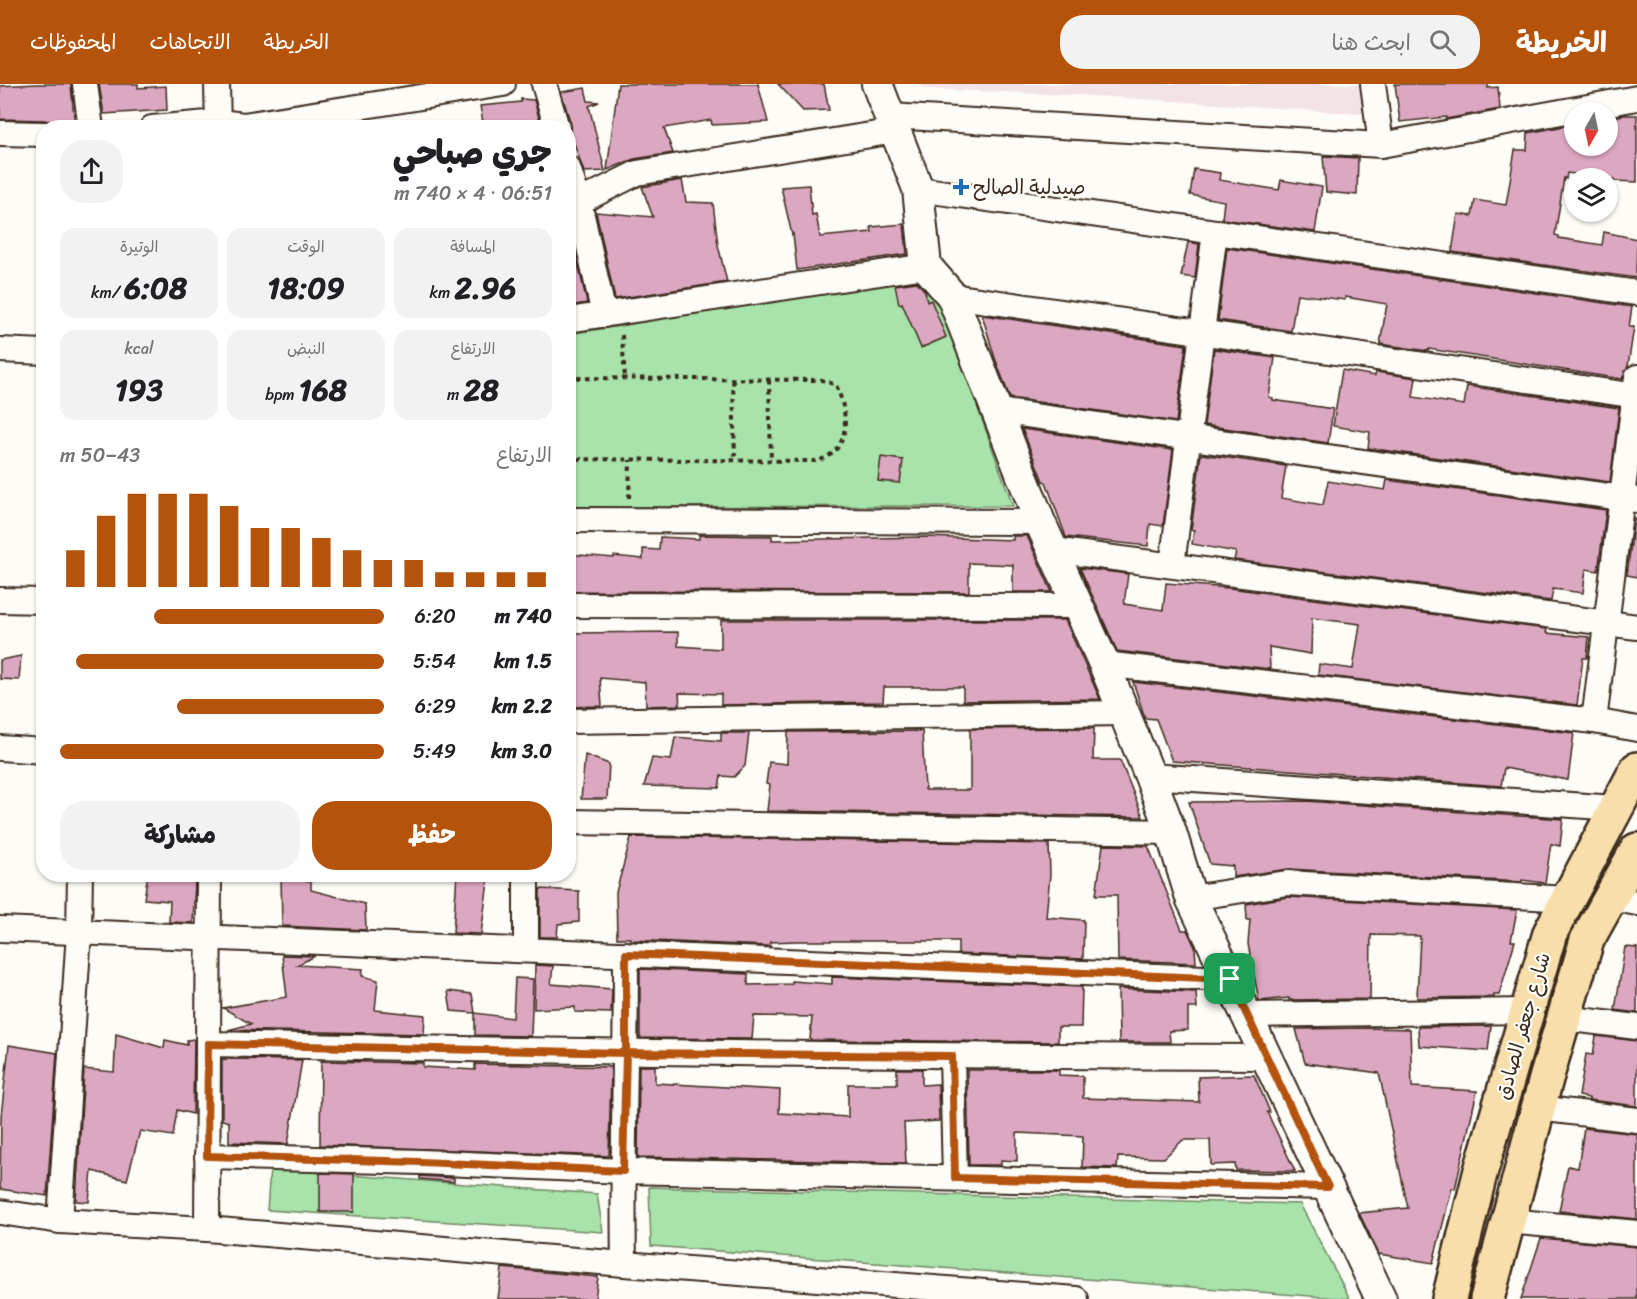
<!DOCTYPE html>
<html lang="ar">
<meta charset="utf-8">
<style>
body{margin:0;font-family:Sriracha,"Playpen Sans Arabic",sans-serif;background:#f2f2f2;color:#202124;direction:rtl;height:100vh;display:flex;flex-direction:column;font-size:22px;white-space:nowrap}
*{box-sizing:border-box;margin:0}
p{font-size:20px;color:#757577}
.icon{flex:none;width:33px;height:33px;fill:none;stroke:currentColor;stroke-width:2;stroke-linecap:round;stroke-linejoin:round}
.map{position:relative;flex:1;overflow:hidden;direction:ltr}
.drawer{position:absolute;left:36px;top:36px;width:540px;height:762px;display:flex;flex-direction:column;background:#fff;border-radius:24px;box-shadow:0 2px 4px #0004;direction:rtl}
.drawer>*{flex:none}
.needle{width:39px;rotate:189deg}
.tools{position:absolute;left:1564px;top:18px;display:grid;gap:12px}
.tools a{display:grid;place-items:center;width:54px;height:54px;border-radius:50%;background:#fff;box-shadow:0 2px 4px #0004;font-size:30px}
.pin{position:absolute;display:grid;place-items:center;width:51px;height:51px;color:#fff;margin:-26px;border-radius:12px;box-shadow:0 3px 9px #0006}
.round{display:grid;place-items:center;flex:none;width:63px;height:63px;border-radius:24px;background:#f2f2f2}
.summary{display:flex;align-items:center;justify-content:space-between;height:102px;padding:0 24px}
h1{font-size:33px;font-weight:800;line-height:45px}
.metrics{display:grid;grid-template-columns:repeat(3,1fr);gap:9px;height:102px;padding:6px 24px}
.metrics div{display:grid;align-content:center;border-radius:15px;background:#f2f2f2;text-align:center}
.metrics b{font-size:30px;font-weight:800}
.metrics small{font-size:16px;font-weight:400}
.metrics p{font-size:16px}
.chart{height:168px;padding:12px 24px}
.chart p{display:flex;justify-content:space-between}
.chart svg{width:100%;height:108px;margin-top:6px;stroke:#b45309;stroke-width:6}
.primary-button{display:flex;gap:12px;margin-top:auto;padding:12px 24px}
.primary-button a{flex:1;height:69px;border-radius:24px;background:#b45309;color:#fff;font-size:24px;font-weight:800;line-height:69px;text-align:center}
.primary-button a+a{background:#f2f2f2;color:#202124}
ul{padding:0 24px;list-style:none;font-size:20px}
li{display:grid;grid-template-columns:96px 72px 1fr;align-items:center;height:45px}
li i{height:15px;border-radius:8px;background:#b45309}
header{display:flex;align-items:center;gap:36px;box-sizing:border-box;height:84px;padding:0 30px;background:#b45309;color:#fff}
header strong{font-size:28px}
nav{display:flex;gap:33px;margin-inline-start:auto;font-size:21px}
.search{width:420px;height:54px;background:#f2f2f2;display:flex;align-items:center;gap:15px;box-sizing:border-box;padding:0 21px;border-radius:24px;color:#757577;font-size:22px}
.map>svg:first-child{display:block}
.built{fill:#f3e2e6}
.green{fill:#a7e3aa;stroke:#718664;stroke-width:1.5}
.building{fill:#dca7c0;stroke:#3b2a1e;stroke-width:1.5}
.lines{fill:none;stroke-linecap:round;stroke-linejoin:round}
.minor-casing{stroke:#3b2a1e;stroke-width:28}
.tertiary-casing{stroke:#3b2a1e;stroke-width:34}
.primary-casing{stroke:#3b2a1e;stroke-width:38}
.path{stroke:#3b2a1e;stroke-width:4;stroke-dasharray:4.5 4.5;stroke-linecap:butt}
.minor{stroke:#fdfcf7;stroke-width:24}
.tertiary{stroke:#fdfcf7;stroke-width:30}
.primary{stroke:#f8deab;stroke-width:33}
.route-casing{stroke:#fff;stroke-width:12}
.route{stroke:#b45309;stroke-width:8}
.poi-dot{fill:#1f6fb2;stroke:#fdfcf7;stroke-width:2}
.labels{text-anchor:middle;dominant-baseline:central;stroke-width:4.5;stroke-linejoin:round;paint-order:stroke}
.poi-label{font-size:20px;fill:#3b2a1e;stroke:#fdfcf7;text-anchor:start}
.street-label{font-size:20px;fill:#3b2a1e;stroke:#fdfcf7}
</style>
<header>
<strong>الخريطة</strong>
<div class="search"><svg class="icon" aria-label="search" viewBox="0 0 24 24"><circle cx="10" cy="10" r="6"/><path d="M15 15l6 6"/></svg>ابحث هنا</div>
<nav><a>الخريطة</a><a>الاتجاهات</a><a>المحفوظات</a></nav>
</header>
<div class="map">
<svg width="1637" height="1215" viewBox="0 0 1637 1215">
<rect width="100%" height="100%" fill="#fdfcf7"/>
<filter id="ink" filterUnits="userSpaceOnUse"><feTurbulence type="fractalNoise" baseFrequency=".0167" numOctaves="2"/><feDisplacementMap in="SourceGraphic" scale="12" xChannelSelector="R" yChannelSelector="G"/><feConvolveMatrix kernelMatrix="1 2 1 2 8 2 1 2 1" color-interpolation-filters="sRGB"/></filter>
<g filter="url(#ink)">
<polygon class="built" points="917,0 1363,0 1368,30 1097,12 927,5"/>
<g class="green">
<polygon points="927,182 1013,422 569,423 568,250 621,242"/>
<polygon points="270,1085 597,1110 603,1148 267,1126"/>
<polygon points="649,1103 1300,1120 1350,1215 651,1162"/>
</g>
<g class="building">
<polygon points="36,0 71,0 75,44 57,44 52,38 44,36 0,35 0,2"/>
<polygon points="99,0 138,0 138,4 166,2 167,26 104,30"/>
<polygon points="618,0 758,0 768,38 712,41 711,36 664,44 673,69 634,75 607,86"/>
<polygon points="778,0 824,0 829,26 803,27"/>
<polygon points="1395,0 1488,0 1488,4 1498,3 1500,25 1446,35 1446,33 1400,38"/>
<polygon points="585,4 588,17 599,18 589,22 605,87 584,88 570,48 571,40 561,8"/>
<polygon points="521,15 534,16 541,41 534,44 484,44 480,22 521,18"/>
<polygon points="1624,31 1637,31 1637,98 1613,97 1614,95 1567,89 1566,95 1564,94 1555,151 1559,152 1559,154 1602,161 1604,148 1637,155 1636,194 1452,168 1458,130 1472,132 1475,116 1506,121 1515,66 1527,66 1528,49 1575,40 1575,62 1608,62 1608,34"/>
<polygon points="1323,72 1358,74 1357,111 1326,108"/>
<polygon points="1194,85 1220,89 1219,96 1279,106 1281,96 1322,103 1315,148 1222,135 1224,117 1190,111"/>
<polygon points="682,96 686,118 713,119 718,161 727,198 615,215 596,128 653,133 642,103"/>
<polygon points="809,101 812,131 816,130 820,153 872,148 871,143 904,140 907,170 797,186 793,150 792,151 781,103"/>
<polygon points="568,136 587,219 568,222"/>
<polygon points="1188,158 1199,160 1195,194 1181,192"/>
<polygon points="1227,164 1632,223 1629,243 1634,243 1628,282 1622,295 1429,265 1428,267 1380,260 1387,220 1345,213 1345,216 1297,210 1291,247 1218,236"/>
<polygon points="917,198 925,207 927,218 931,216 946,253 921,264 902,219 899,220 895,201"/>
<polygon points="982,231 1186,261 1176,338 1010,314 995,274"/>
<polygon points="1214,265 1275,274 1269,313 1273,314 1273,316 1333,325 1328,359 1204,341"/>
<polygon points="1342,286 1375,292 1376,288 1416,294 1413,313 1464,321 1467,302 1619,324 1610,398 1368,364 1370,348 1333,342"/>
<polygon points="1022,345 1173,366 1163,442 1150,440 1148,462 1066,453 1046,398 1043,397"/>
<polygon points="1201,370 1286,382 1281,414 1323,421 1328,397 1385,406 1387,396 1606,426 1598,487 1586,485 1583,509 1553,505 1551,517 1234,476 1236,468 1192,460 1194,446 1191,446"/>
<polygon points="881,373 903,376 900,399 878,397"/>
<polygon points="1634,434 1637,435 1637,493 1627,491"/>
<polygon points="699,451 772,452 772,456 925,453 1013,456 1013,452 1027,452 1052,508 1013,508 1013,481 969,479 969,508 568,507 568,470 614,474 614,472 643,475 643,465 659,466 660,453 699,455"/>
<polygon points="1080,484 1128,490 1124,520 1163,526 1166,499 1229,504 1547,545 1546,549 1589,553 1587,574 1583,574 1577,621 1318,591 1319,580 1353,585 1360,540 1312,534 1311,570 1269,563 1270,585 1117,567"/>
<polygon points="721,536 1065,536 1100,615 963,617 963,603 884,603 883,618 721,621 721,610 679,609 680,621 646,622 645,598 600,594 602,622 568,623 568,549 678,548 678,562 721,565"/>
<polygon points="21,572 19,596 0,595 0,576"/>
<polygon points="1133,598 1574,649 1568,696 1504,684 1501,702 1172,677 1156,635 1145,634"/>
<polygon points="1094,644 1093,676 1120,676 1143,733 767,727 770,701 766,700 769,678 787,680 788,648 922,647 925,706 970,706 970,645"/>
<polygon points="721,649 749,649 745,682 734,693 721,692 719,704 644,702 652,674 671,676 675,653 721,657"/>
<polygon points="585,671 609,680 607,715 581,715"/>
<polygon points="1306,717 1563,735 1560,762 1551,760 1545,799 1522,796 1522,798 1288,785 1233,793 1233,782 1210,780 1189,718"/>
<polygon points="631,753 1049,760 1050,790 1046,833 1084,836 1083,875 958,870 958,857 796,857 770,858 770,862 766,862 630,856 630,854 617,854 616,808"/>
<polygon points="1103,761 1148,762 1182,846 1187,846 1195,863 1196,879 1118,876 1117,811 1096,811"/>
<polygon points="148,790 184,790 184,793 195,795 193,839 169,838 170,817 144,815"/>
<polygon points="457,790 489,790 481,850 453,849"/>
<polygon points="281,794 311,797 311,806 365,820 366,846 282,842"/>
<polygon points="540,805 579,807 579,838 558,840 557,853 540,853"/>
<polygon points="1288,813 1517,826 1511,857 1515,857 1499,911 1494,911 1494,913 1417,914 1420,852 1371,851 1370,915 1289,916 1289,914 1259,917 1248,860 1250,836 1247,836 1246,820"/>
<polygon points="1625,863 1637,864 1637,929 1615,926"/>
<polygon points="282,871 315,872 297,881 363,885 362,892 378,896 375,926 425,931 424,950 228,946 251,940 223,924 287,913"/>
<polygon points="535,881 553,882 551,900 612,905 611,929 575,928 575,923 534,925"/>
<polygon points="640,885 748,890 748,901 792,900 792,897 832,900 832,893 1082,903 1081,943 1058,943 1058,958 810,956 812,933 754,932 752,955 640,954"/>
<polygon points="515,894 533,895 531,952 475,951 475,929 513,934"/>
<polygon points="1118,905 1196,908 1197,924 1188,924 1188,946 1169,947 1170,958 1119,958"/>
<polygon points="448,907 472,910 475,929 451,927"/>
<polygon points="1491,942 1488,967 1419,962 1418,943"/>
<polygon points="1369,944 1410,945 1412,1003 1477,1007 1455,1105 1452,1104 1433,1179 1379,1170 1359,1129 1408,1124 1379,989 1305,979 1296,945"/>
<polygon points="116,950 164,964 165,956 187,961 187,956 194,955 193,1030 177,1026 173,1052 140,1047 127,1096 92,1087 89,1118 76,1117 84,985 114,988"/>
<polygon points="1596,952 1637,957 1637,1022 1589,1016 1589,1014 1579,1012 1586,970 1593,971"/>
<polygon points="9,961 57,969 47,1112 0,1105 1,1032"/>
<polygon points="222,975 302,976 288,1060 229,1058 229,1038 222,1036"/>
<polygon points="321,977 423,979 423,983 475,986 475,980 611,983 609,1072 320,1061"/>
<polygon points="639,982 655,982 655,999 780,1006 779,1029 848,1033 848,1000 897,1000 897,985 922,985 922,1001 938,1000 939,1037 904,1039 906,1079 638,1073"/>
<polygon points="967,986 1059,986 1059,991 1083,992 1083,1014 1199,1018 1198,993 1254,991 1270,1028 1267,1028 1295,1087 1236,1086 1235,1080 1211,1081 1210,1056 1183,1056 1164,1074 1118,1073 1117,1084 1082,1083 1083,1052 1017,1049 1017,1077 1001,1076 1001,1081 969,1081"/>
<polygon points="1584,1044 1637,1050 1637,1135 1559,1127 1568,1082 1578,1084"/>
<polygon points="320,1089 354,1090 354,1128 320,1128"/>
<polygon points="420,1092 454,1094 454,1098 420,1095"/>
<polygon points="1541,1154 1637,1163 1637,1215 1521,1215"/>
<polygon points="502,1184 598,1193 595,1215 498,1215"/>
</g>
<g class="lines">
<g class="minor-casing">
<g id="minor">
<polyline points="85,0 91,44"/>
<polyline points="217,0 218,44"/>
<polyline points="544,0 557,44"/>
<polyline points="1373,0 1381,61"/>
<polyline points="890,32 1381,61 1637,14"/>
<polyline points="152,44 219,38 244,41 503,0"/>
<polyline points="0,49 44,50"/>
<polyline points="568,84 579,118 604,231"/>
<polyline points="918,105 1637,209"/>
<polyline points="568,120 579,118 637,89 895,47"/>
<polyline points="952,212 1637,312"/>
<polyline points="568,236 926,182"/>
<polyline points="0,266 44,268"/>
<polyline points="997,327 1637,416"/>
<polyline points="568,436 1040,438"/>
<polyline points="1053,466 1637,543"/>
<polyline points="1172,481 1215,148"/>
<polyline points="0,516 44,517"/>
<polyline points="568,521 1076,522"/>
<polyline points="1104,580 1594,637 1637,645"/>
<polyline points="568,637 1124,629"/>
<polyline points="1594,637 1637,293"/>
<polyline points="0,664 44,667"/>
<polyline points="1150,692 1616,724"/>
<polyline points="568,738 1171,748"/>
<polyline points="1191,814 1287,799 1568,815"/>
<polyline points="1611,814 1637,819"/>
<polyline points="0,845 1230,895"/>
<polyline points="526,866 526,790"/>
<polyline points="1246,931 1527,927"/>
<polyline points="1564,934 1637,943"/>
<path d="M208 960C561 968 913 972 1266 973"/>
<polyline points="952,972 955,1094"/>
<polyline points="1538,1024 1637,1036"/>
<polyline points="207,1072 421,1078 623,1087 1328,1103"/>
<polyline points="0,1128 60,1137 207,1145 624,1180 1076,1215"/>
<polyline points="60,1137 79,848 80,790"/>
<polyline points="1508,1137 1637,1149"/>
<polyline points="207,1145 209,790"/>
<path d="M624 1180C622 1077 626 974 626 870"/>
</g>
</g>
<g class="tertiary-casing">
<polyline id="tertiary" points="877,0 918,105 926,182 952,212 1040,438 1104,580 1150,692 1171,748 1191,814 1381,1215"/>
</g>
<g class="primary-casing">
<g id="primary">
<polyline points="1449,1215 1480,1090 1550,849 1637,685"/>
<polyline points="1487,1215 1546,995 1587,856 1637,766"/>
</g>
</g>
<g class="path">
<polyline points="622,251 625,295"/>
<path d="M568 294 822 296 836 301C848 329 853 366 817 377L568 375"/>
<polyline points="733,296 735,376"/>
<polyline points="769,296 771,377"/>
<polyline points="629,414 630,376"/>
</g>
<use href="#minor" class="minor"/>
<use href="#tertiary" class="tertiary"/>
<use href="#primary" class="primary"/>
</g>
</g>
<g class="lines" filter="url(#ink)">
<g class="route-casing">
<polyline id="route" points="1230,895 626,870 626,969 623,1087 421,1078 207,1072 208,960 626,969 952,972 955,1094 1328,1103 1230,895"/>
</g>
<use href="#route" class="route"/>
</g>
<path class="poi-dot" d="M958 94h6v6h6v6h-6v6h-6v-6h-6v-6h6z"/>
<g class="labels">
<g class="poi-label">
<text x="973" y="103">صيدلية الصالح</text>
</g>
<g class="street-label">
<text transform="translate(1523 942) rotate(-74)">شارع جعفر الصادق</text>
</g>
</g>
</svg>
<div class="tools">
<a><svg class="needle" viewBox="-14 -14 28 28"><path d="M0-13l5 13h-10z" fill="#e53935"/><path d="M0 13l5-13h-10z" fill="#757577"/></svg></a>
<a><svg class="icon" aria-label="layers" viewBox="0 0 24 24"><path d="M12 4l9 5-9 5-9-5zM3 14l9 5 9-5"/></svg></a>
</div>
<div class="pin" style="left:1230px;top:895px;background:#1e9e55"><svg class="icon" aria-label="arrive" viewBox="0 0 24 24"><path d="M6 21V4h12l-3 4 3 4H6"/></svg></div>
<section class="drawer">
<div class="summary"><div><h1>جري صباحي</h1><p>06:51 · 4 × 740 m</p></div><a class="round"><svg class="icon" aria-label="share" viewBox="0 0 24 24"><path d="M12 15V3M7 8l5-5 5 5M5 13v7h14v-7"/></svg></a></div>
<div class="metrics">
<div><p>المسافة</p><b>2.96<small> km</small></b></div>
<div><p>الوقت</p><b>18:09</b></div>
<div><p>الوتيرة</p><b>6:08<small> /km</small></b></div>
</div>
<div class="metrics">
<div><p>الارتفاع</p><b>28<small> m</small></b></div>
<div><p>النبض</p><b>168<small> bpm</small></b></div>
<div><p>kcal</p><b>193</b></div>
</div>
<div class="chart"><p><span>الارتفاع</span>43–50 m</p>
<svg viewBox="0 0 160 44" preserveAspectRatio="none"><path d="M5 44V29M15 44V15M25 44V6M35 44V6M45 44V6M55 44V11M65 44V20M75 44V20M85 44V24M95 44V29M105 44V33M115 44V33M125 44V38M135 44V38M145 44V38M155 44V38"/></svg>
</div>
<ul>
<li><b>740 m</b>6:20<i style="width:71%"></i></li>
<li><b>1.5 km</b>5:54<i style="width:95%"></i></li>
<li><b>2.2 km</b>6:29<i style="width:64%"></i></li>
<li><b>3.0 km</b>5:49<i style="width:100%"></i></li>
</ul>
<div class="primary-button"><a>حفظ</a><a>مشاركة</a></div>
</section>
</div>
